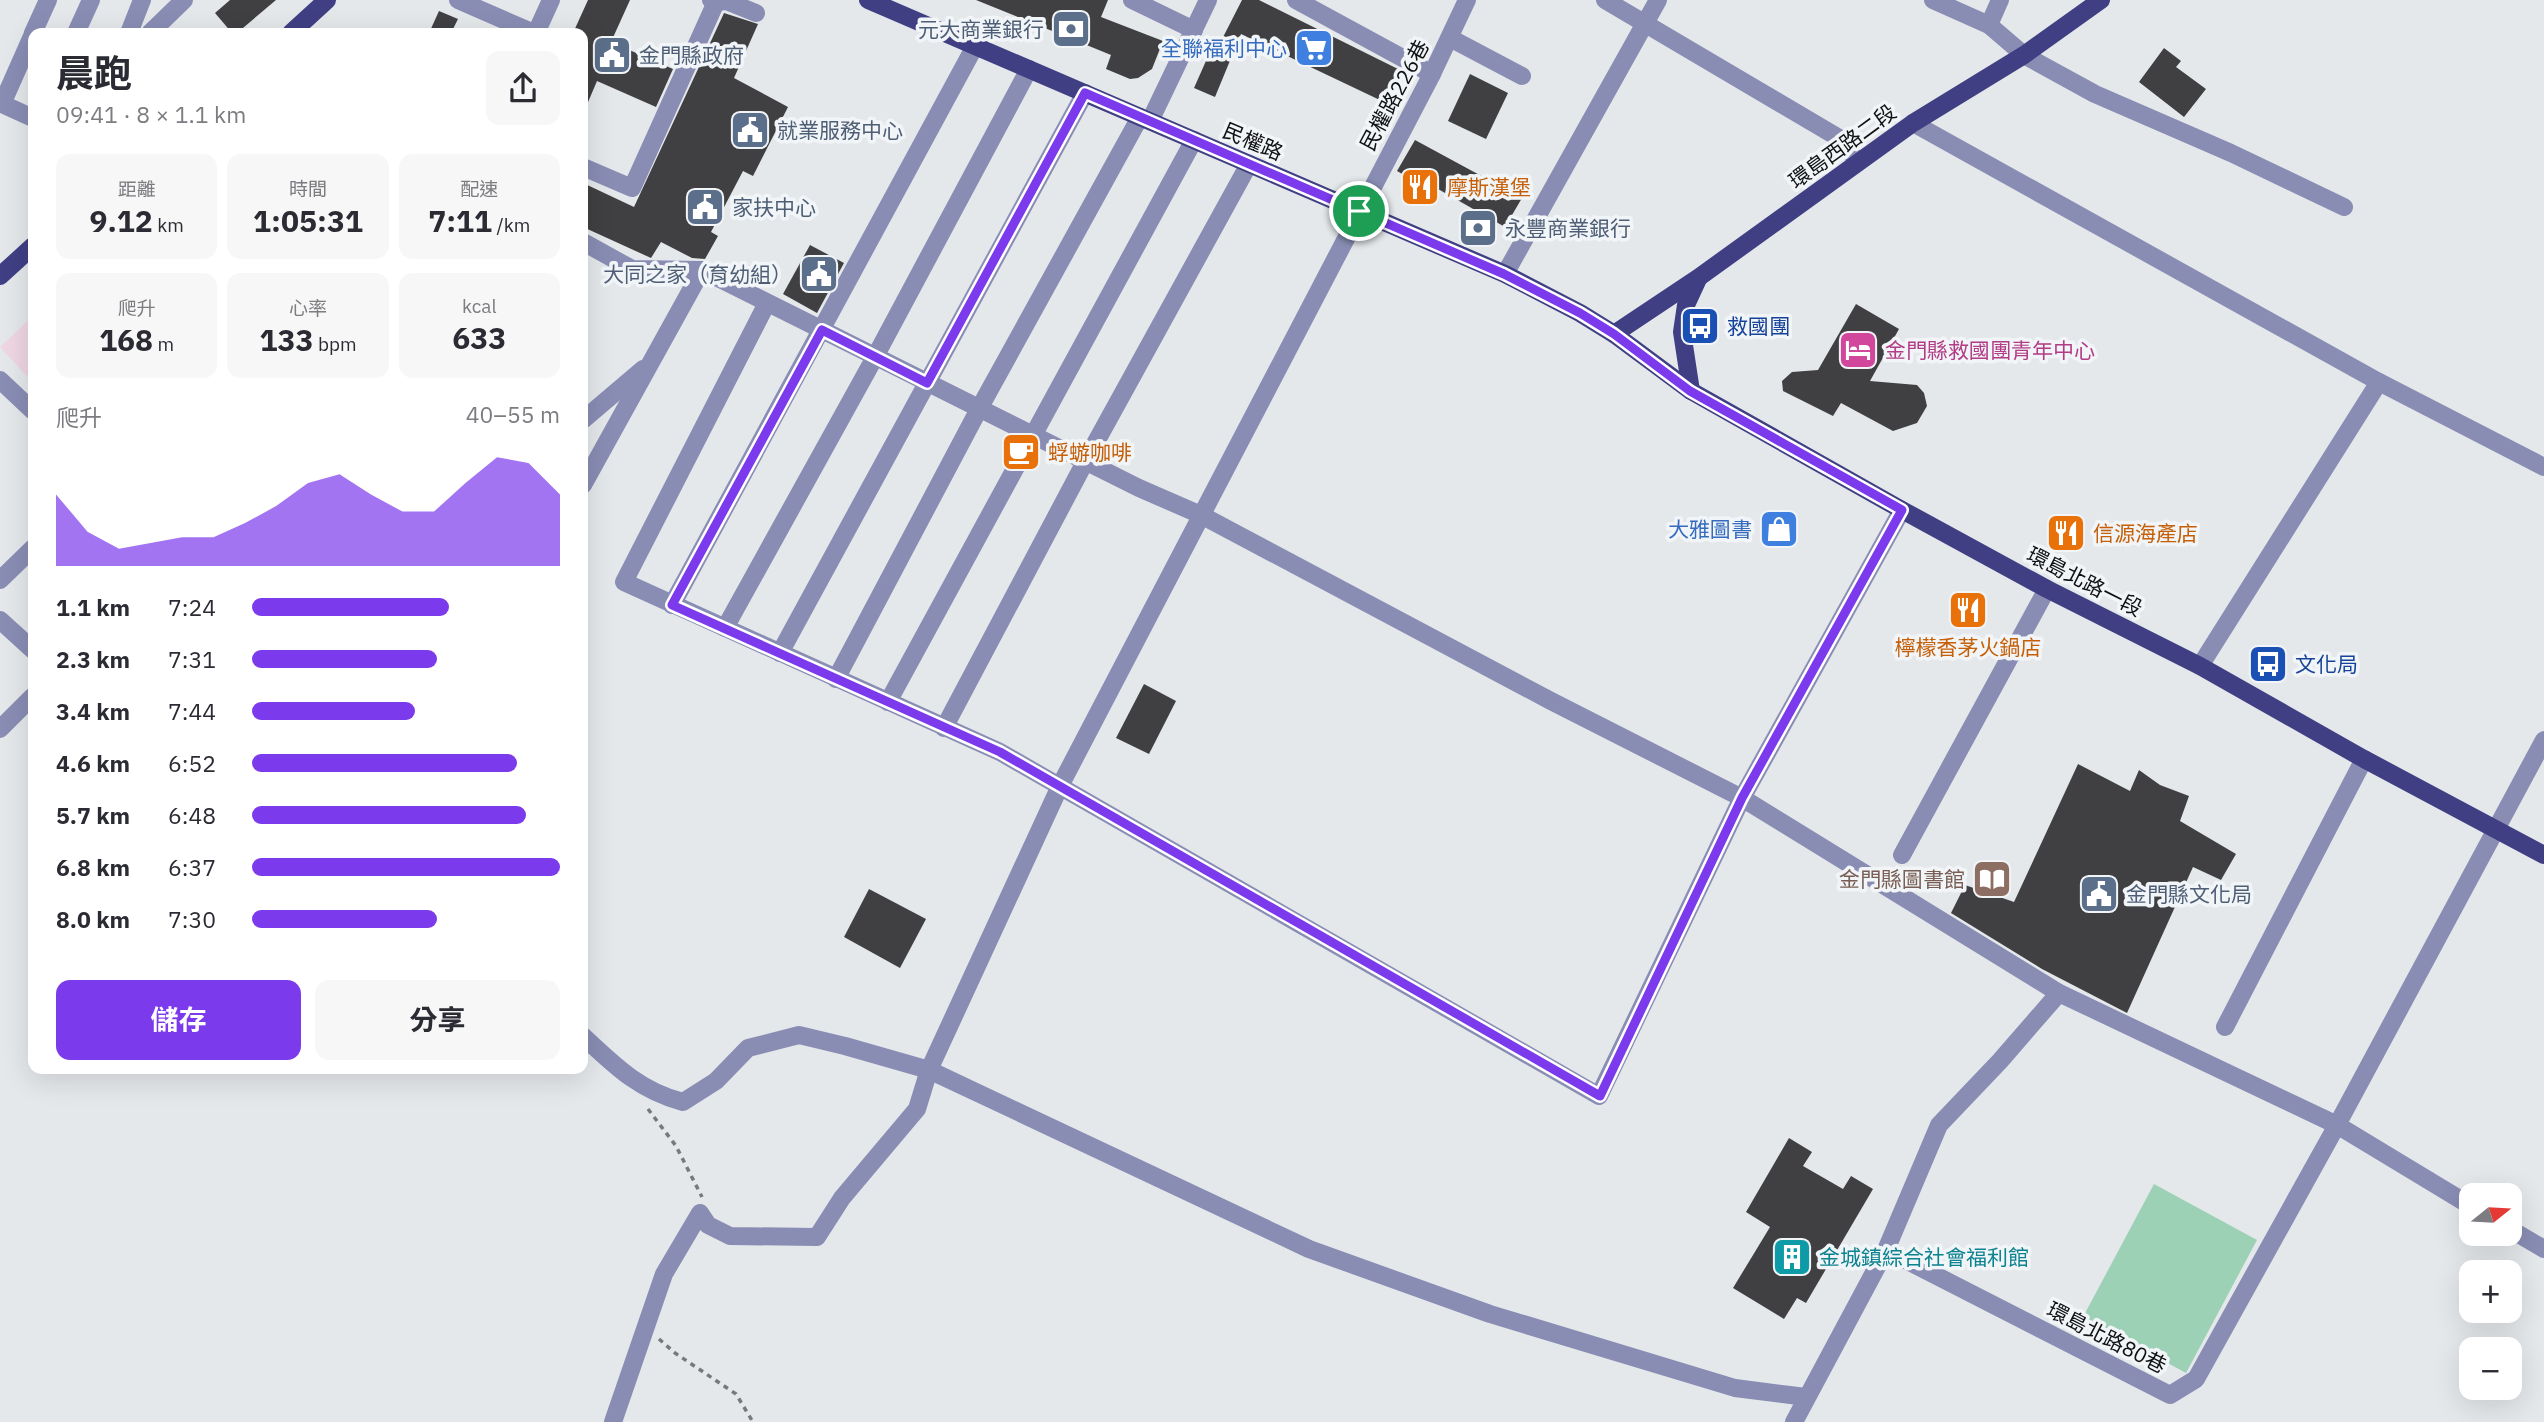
<!DOCTYPE html>
<html lang="zh-TW">
<meta charset="utf-8">
<style>
body{margin:0;font-family:"IBM Plex Sans","Noto Sans TC",sans-serif;background:#f7f7f7;color:#2b2b33;height:100vh;display:flex;flex-direction:column;font-size:26px;white-space:nowrap}
*{box-sizing:border-box;margin:0}
p{font-size:23px;color:#7c7c81}
.icon{flex:none;width:38px;height:38px;fill:none;stroke:currentColor;stroke-width:2;stroke-linecap:round;stroke-linejoin:round}
.map{position:relative;flex:1;overflow:hidden}
.drawer{position:absolute;left:28px;top:28px;width:560px;height:1046px;display:flex;flex-direction:column;background:#fff;border-radius:14px;box-shadow:0 7px 28px #0002}
.drawer>*{flex:none}
.needle{width:46px;rotate:72deg}
.buttons{position:absolute;left:2459px;top:1183px;display:grid;gap:14px}
.buttons a{display:grid;place-items:center;width:63px;height:63px;border-radius:14px;background:#fff;box-shadow:0 7px 28px #0002;font-size:35px}
.pin{position:absolute;display:grid;place-items:center;width:60px;height:60px;color:#fff;margin:-30px;border:4px solid #fff;border-radius:50%;box-shadow:0 2px 7px #0007}
.round{display:grid;place-items:center;flex:none;width:74px;height:74px;border-radius:14px;background:#f7f7f7}
.overview{display:flex;align-items:center;justify-content:space-between;height:119px;padding:0 28px}
h1{font-size:38px;font-weight:700;line-height:52px}
.figures{display:grid;grid-template-columns:repeat(3,1fr);gap:10px;height:119px;padding:7px 28px}
.figures div{display:grid;align-content:center;border-radius:14px;background:#f7f7f7;text-align:center}
.figures b{font-size:30px;font-weight:700}
.figures small{font-size:19px;font-weight:400}
.figures p{font-size:19px}
.chart{height:196px;padding:14px 28px}
.chart p{display:flex;justify-content:space-between}
.chart svg{width:100%;height:126px;margin-top:7px;fill:#7c3aed;opacity:.7}
.action{display:flex;gap:14px;margin-top:auto;padding:14px 28px}
.action a{flex:1;height:80px;border-radius:14px;background:#7c3aed;color:#fff;font-size:28px;font-weight:700;line-height:80px;text-align:center}
.action a+a{background:#f7f7f7;color:#2b2b33}
ul{padding:0 28px;list-style:none;font-size:23px}
li{display:grid;grid-template-columns:112px 84px 1fr;align-items:center;height:52px}
li i{height:18px;border-radius:9px;background:#7c3aed}
.map>svg:first-child{display:block}
.education{fill:#eed6e2}
.green{fill:#9cd1b5}
.building{fill:#404043}
.lines{fill:none;stroke-linecap:round;stroke-linejoin:round}
.path{stroke:#77797a;stroke-width:3.5;stroke-dasharray:5 5;stroke-linecap:butt}
.minor{stroke:#898db4;stroke-width:18}
.major{stroke:#403f84;stroke-width:18}
.route-casing{stroke:#fff;stroke-width:14}
.route{stroke:#7c3aed;stroke-width:9}
.labels{text-anchor:middle;dominant-baseline:central;stroke-width:7;stroke-linejoin:round;paint-order:stroke}
.service-label{font-size:21px;fill:#4e5e75;stroke:#f2f5f8;text-anchor:start}
.shop-label{font-size:21px;fill:#366cbe;stroke:#f2f5f8;text-anchor:end}
.street-label{font-size:21px;fill:#101112;stroke:#f2f5f8}
.food-label{font-size:21px;fill:#c56008;stroke:#f2f5f8;text-anchor:start}
.transit-label{font-size:21px;fill:#164399;stroke:#f2f5f8;text-anchor:start}
.hotel-label{font-size:21px;fill:#b23c85;stroke:#f2f5f8;text-anchor:start}
.education-label{font-size:21px;fill:#785e54;stroke:#f2f5f8;text-anchor:end}
.culture-label{font-size:21px;fill:#0d838f;stroke:#f2f5f8;text-anchor:start}
</style>
<div class="map">
<svg width="2544" height="1422" viewBox="0 0 2544 1422">
<rect width="100%" height="100%" fill="#e5e8eb"/>
<polygon class="education" points="33,316 33,383 0,347"/>
<polygon class="green" points="2154,1184 2257,1240 2186,1373 2083,1317"/>
<g class="building">
<polygon points="230,0 276,0 237,33 232,33 215,13"/>
<polygon points="588,0 630,0 611,42 673,69 656,107 597,81 583,114 583,33 573,33"/>
<polygon points="976,0 1108,0 1101,17 1163,41 1152,69 1138,78 1130,79 1106,69 1111,55"/>
<polygon points="1242,0 1259,0 1398,69 1384,102 1241,34 1215,97 1194,88 1213,45 1218,47"/>
<polygon points="439,11 458,19 451,33 429,33"/>
<polygon points="724,13 758,24 734,78 788,107 753,176 743,171 711,232 718,236 705,259 692,258 661,242 651,258 583,227 583,183 634,207"/>
<polygon points="2164,48 2181,61 2176,67 2206,89 2184,117 2139,82"/>
<polygon points="1470,74 1508,93 1486,139 1448,121"/>
<polygon points="1415,140 1522,198 1505,227 1438,189 1436,193 1397,171"/>
<polygon points="810,245 844,263 817,313 783,294"/>
<polygon points="1856,304 1899,329 1870,381 1917,385 1924,393 1927,406 1917,423 1893,431 1841,403 1833,416 1783,391 1782,381 1792,372 1818,370"/>
<polygon points="1144,684 1176,701 1149,754 1116,738"/>
<polygon points="2078,764 2130,791 2139,770 2160,785 2189,796 2180,821 2236,854 2221,880 2193,867 2127,1013 2042,969 1951,913 1965,885 2014,902"/>
<polygon points="869,889 926,919 900,968 844,937"/>
<polygon points="1789,1138 1812,1152 1803,1166 1843,1189 1851,1176 1873,1189 1806,1303 1797,1298 1784,1319 1733,1288 1770,1227 1746,1212"/>
</g>
<g class="lines">
<g class="path">
<polyline points="648,1109 676,1146 702,1197"/>
<polyline points="659,1339 675,1353 736,1394 753,1422"/>
</g>
<g class="minor">
<polyline points="458,0 534,33"/>
<polyline points="1132,0 1194,30"/>
<polyline points="1296,0 1432,74"/>
<polyline points="1605,0 1839,138 1858,162"/>
<polyline points="1933,0 1989,25 2024,55 2095,94 2231,153 2344,207"/>
<polyline points="716,2 726,1 756,13"/>
<polyline points="1989,25 2000,0"/>
<polyline points="33,33 48,0"/>
<polyline points="76,33 91,0"/>
<polyline points="129,33 142,0"/>
<polyline points="150,33 184,0"/>
<polyline points="536,33 551,0"/>
<polyline points="1450,38 1522,76"/>
<polyline points="0,103 33,118"/>
<polyline points="2,104 33,34"/>
<polyline points="1150,121 1208,0"/>
<polyline points="1913,123 2379,382 2544,467"/>
<polyline points="583,167 632,188 716,2 711,0"/>
<polyline points="583,242 632,269 702,270 1139,488 1201,515 1551,701 1742,798 2059,993 2337,1125 2471,1206"/>
<polyline points="1505,274 1658,0"/>
<polyline points="767,303 624,582 1000,752 1599,1096 1742,798 1902,510"/>
<polyline points="0,380 33,411"/>
<polyline points="583,420 643,369"/>
<polyline points="583,485 702,270"/>
<polyline points="0,580 33,548"/>
<polyline points="672,605 975,46"/>
<polyline points="0,620 33,650"/>
<polyline points="725,628 875,357 1029,69"/>
<polyline points="780,653 1085,93"/>
<polyline points="2200,666 2379,382"/>
<polyline points="836,679 979,409 1140,117"/>
<polyline points="888,702 1194,140"/>
<polyline points="944,728 1085,462 1249,164"/>
<polyline points="0,729 33,696"/>
<polyline points="1902,855 2047,589"/>
<polyline points="2225,1027 2364,759"/>
<path d="M583 1036C615 1066 640 1091 683 1102L716 1081 748 1048 799 1035 845 1046 929 1070 1309 1249 1490 1314 1735 1388 1806 1397"/>
<polyline points="2510,1229 2544,1249"/>
<polyline points="1886,1250 2170,1395 2196,1379 2337,1125 2544,740"/>
<polyline points="613,1422 664,1274 700,1213 708,1225 730,1236 817,1237 842,1198 917,1109 929,1070 1060,786 1432,74 1467,0"/>
<polyline points="1794,1422 1886,1250 1939,1125 2000,1061 2059,993"/>
</g>
<g class="major">
<polyline points="868,0 1505,274 1580,313 1614,334 1691,391 1902,510 2047,589 2200,666 2364,759 2544,855"/>
<polyline points="291,33 327,0"/>
<polyline points="0,276 33,246"/>
<polyline points="1614,334 1698,278 1913,123 2024,55 2101,0"/>
<polyline points="1691,391 1682,332 1686,305 1698,279"/>
</g>
</g>
<g class="lines">
<g class="route-casing">
<polygon id="route" points="1085,93 1504,274 1580,313 1614,334 1690,391 1902,510 1742,798 1600,1096 1000,752 672,605 822,330 927,383"/>
</g>
<use href="#route" class="route"/>
</g>
<defs>
<g id="bank-square" transform="scale(2.0125)"><rect x="-9" y="-9" width="18" height="18" rx="4" fill="#5c6f8a" stroke="#f2f5f8"/><path d="M-6-4H6V4H-6ZM0-2.3a2.3 2.3 0 1 0 0 4.6a2.3 2.3 0 1 0 0-4.6Z" fill="#fff"/></g>
<g id="supermarket-square" transform="scale(2.0125)"><rect x="-9" y="-9" width="18" height="18" rx="4" fill="#3f7fe0" stroke="#f2f5f8"/><path d="M-6-5.5h2.5l.6 2H6L4.5 2H-2.5L-4.4-4H-6ZM-1.5 3.2a1.3 1.3 0 1 0 .1 0ZM3 3.2a1.3 1.3 0 1 0 .1 0Z" fill="#fff"/></g>
<g id="civic-square" transform="scale(2.0125)"><rect x="-9" y="-9" width="18" height="18" rx="4" fill="#5c6f8a" stroke="#f2f5f8"/><path d="M-.6-6.5H3V-4.5H.6V-3L4-1V1h2V6H-6V1h2V-1L-.6-3ZM-1.2 2.5V6h2.4V2.5Z" fill="#fff"/></g>
<g id="restaurant-square" transform="scale(2.0125)"><rect x="-9" y="-9" width="18" height="18" rx="4" fill="#e8710a" stroke="#f2f5f8"/><path d="M-5-6h1v4h1v-4h1v4h1v-4h1v5L-1.5 .5V6h-2V.5L-5-1ZM5-6V6H3V1.5H1.5Q1.5-4 5-6Z" fill="#fff"/></g>
<g id="bus-square" transform="scale(2.0125)"><rect x="-9" y="-9" width="18" height="18" rx="4" fill="#1a4fb4" stroke="#f2f5f8"/><path d="M-5-6H5V4H4V6H2V4H-2V6H-4V4H-5ZM-3.5-4V0h7V-4ZM-3.5 1.2v1.5H-2V1.2ZM2 1.2v1.5H3.5V1.2Z" fill="#fff"/></g>
<g id="hotel-square" transform="scale(2.0125)"><rect x="-9" y="-9" width="18" height="18" rx="4" fill="#d1479c" stroke="#f2f5f8"/><path d="M-6-4.5h1.5V1H6V5H4.5V3h-9V5H-6ZM-4 0a1.8 1.8 0 1 1 3.6 0ZM.5 0V-2.5h3Q6-2.5 6 0Z" fill="#fff"/></g>
<g id="cafe-square" transform="scale(2.0125)"><rect x="-9" y="-9" width="18" height="18" rx="4" fill="#e8710a" stroke="#f2f5f8"/><path d="M-5.5-4.5H6V0H3Q3 3.5 0 3.5H-2.5Q-5.5 3.5-5.5 0ZM3-3.2v2h1.7v-2ZM-6 4.5H4V6H-6Z" fill="#fff"/></g>
<g id="shop-square" transform="scale(2.0125)"><rect x="-9" y="-9" width="18" height="18" rx="4" fill="#3f7fe0" stroke="#f2f5f8"/><path d="M-5-2.5h2.3a2.7 3.5 0 0 1 5.4 0H5L5.5 6h-11ZM-1.5-2.5h3a1.5 2.3 0 0 0-3 0Z" fill="#fff"/></g>
<g id="library-square" transform="scale(2.0125)"><rect x="-9" y="-9" width="18" height="18" rx="4" fill="#8d6e63" stroke="#f2f5f8"/><path d="M-6-4Q-3-5.5-.7-3.5V5Q-3 3-6 4ZM6-4Q3-5.5 .7-3.5V5Q3 3 6 4Z" fill="#fff"/></g>
<g id="building-square" transform="scale(2.0125)"><rect x="-9" y="-9" width="18" height="18" rx="4" fill="#0f9aa8" stroke="#f2f5f8"/><path d="M-4-6H4V6H1V3H-1V6H-4ZM-2.5-4.3h1.7v1.8h-1.7ZM.8-4.3h1.7v1.8H.8ZM-2.5-1h1.7V.8h-1.7ZM.8-1h1.7V.8H.8Z" fill="#fff"/></g>
</defs>
<g fill-rule="evenodd">
<use href="#bank-square" x="1071" y="29"/>
<use href="#supermarket-square" x="1314" y="48"/>
<use href="#civic-square" x="612" y="55"/>
<use href="#civic-square" x="750" y="130"/>
<use href="#restaurant-square" x="1420" y="187"/>
<use href="#civic-square" x="705" y="207"/>
<use href="#bank-square" x="1478" y="228"/>
<use href="#civic-square" x="819" y="274"/>
<use href="#bus-square" x="1700" y="326"/>
<use href="#hotel-square" x="1858" y="350"/>
<use href="#cafe-square" x="1021" y="452"/>
<use href="#shop-square" x="1779" y="529"/>
<use href="#restaurant-square" x="2066" y="533"/>
<use href="#restaurant-square" x="1968" y="610"/>
<use href="#bus-square" x="2268" y="664"/>
<use href="#library-square" x="1992" y="879"/>
<use href="#civic-square" x="2099" y="894"/>
<use href="#building-square" x="1792" y="1257"/>
</g>
<g class="labels">
<g class="service-label">
<text x="1044" y="29" text-anchor="end">元大商業銀行</text>
<text x="639" y="55">金門縣政府</text>
<text x="777" y="130">就業服務中心</text>
<text x="732" y="207">家扶中心</text>
<text x="1505" y="228">永豐商業銀行</text>
<text x="792" y="274" text-anchor="end">大同之家（育幼組）</text>
<text x="2126" y="894">金門縣文化局</text>
</g>
<g class="shop-label">
<text x="1287" y="48">全聯福利中心</text>
<text x="1752" y="529">大雅圖書</text>
</g>
<g class="street-label">
<text transform="translate(1394 95) rotate(-62)">民權路226巷</text>
<text transform="translate(1253 141) rotate(23)">民權路</text>
<text transform="translate(1842 146) rotate(-36)">環島西路二段</text>
<text transform="translate(2085 581) rotate(27)">環島北路一段</text>
<text transform="translate(2107 1337) rotate(27)">環島北路80巷</text>
</g>
<g class="food-label">
<text x="1447" y="187">摩斯漢堡</text>
<text x="1048" y="452">蜉蝣咖啡</text>
<text x="2093" y="533">信源海產店</text>
<text x="1968" y="647" text-anchor="middle">檸檬香茅火鍋店</text>
</g>
<g class="transit-label">
<text x="1727" y="326">救國團</text>
<text x="2295" y="664">文化局</text>
</g>
<g class="hotel-label">
<text x="1885" y="350">金門縣救國團青年中心</text>
</g>
<g class="education-label">
<text x="1965" y="879">金門縣圖書館</text>
</g>
<g class="culture-label">
<text x="1819" y="1257">金城鎮綜合社會福利館</text>
</g>
</g>
</svg>
<div class="buttons">
<a><svg class="needle" viewBox="-14 -14 28 28"><path d="M0-13l5 13h-10z" fill="#e53935"/><path d="M0 13l5-13h-10z" fill="#7c7c81"/></svg></a>
<a>+</a>
<a>−</a>
</div>
<div class="pin" style="left:1359px;top:211px;background:#1e9e55"><svg class="icon" aria-label="arrive" viewBox="0 0 24 24"><path d="M6 21V4h12l-3 4 3 4H6"/></svg></div>
<section class="drawer">
<div class="overview"><div><h1>晨跑</h1><p>09:41 · 8 × 1.1 km</p></div><a class="round"><svg class="icon" aria-label="share" viewBox="0 0 24 24"><path d="M12 15V3M7 8l5-5 5 5M5 13v7h14v-7"/></svg></a></div>
<div class="figures">
<div><p>距離</p><b>9.12<small> km</small></b></div>
<div><p>時間</p><b>1:05:31</b></div>
<div><p>配速</p><b>7:11<small> /km</small></b></div>
</div>
<div class="figures">
<div><p>爬升</p><b>168<small> m</small></b></div>
<div><p>心率</p><b>133<small> bpm</small></b></div>
<div><p>kcal</p><b>633</b></div>
</div>
<div class="chart"><p><span>爬升</span>40–55 m</p>
<svg viewBox="0 0 160 44" preserveAspectRatio="none"><path d="M0 44V19L10 32L20 38L30 36L40 34L50 34L60 29L70 23L80 15L90 12L100 19L110 25L120 25L130 15L140 6L150 8L160 19V44z"/></svg>
</div>
<ul>
<li><b>1.1 km</b>7:24<i style="width:64%"></i></li>
<li><b>2.3 km</b>7:31<i style="width:60%"></i></li>
<li><b>3.4 km</b>7:44<i style="width:53%"></i></li>
<li><b>4.6 km</b>6:52<i style="width:86%"></i></li>
<li><b>5.7 km</b>6:48<i style="width:89%"></i></li>
<li><b>6.8 km</b>6:37<i style="width:100%"></i></li>
<li><b>8.0 km</b>7:30<i style="width:60%"></i></li>
</ul>
<div class="action"><a>儲存</a><a>分享</a></div>
</section>
</div>
